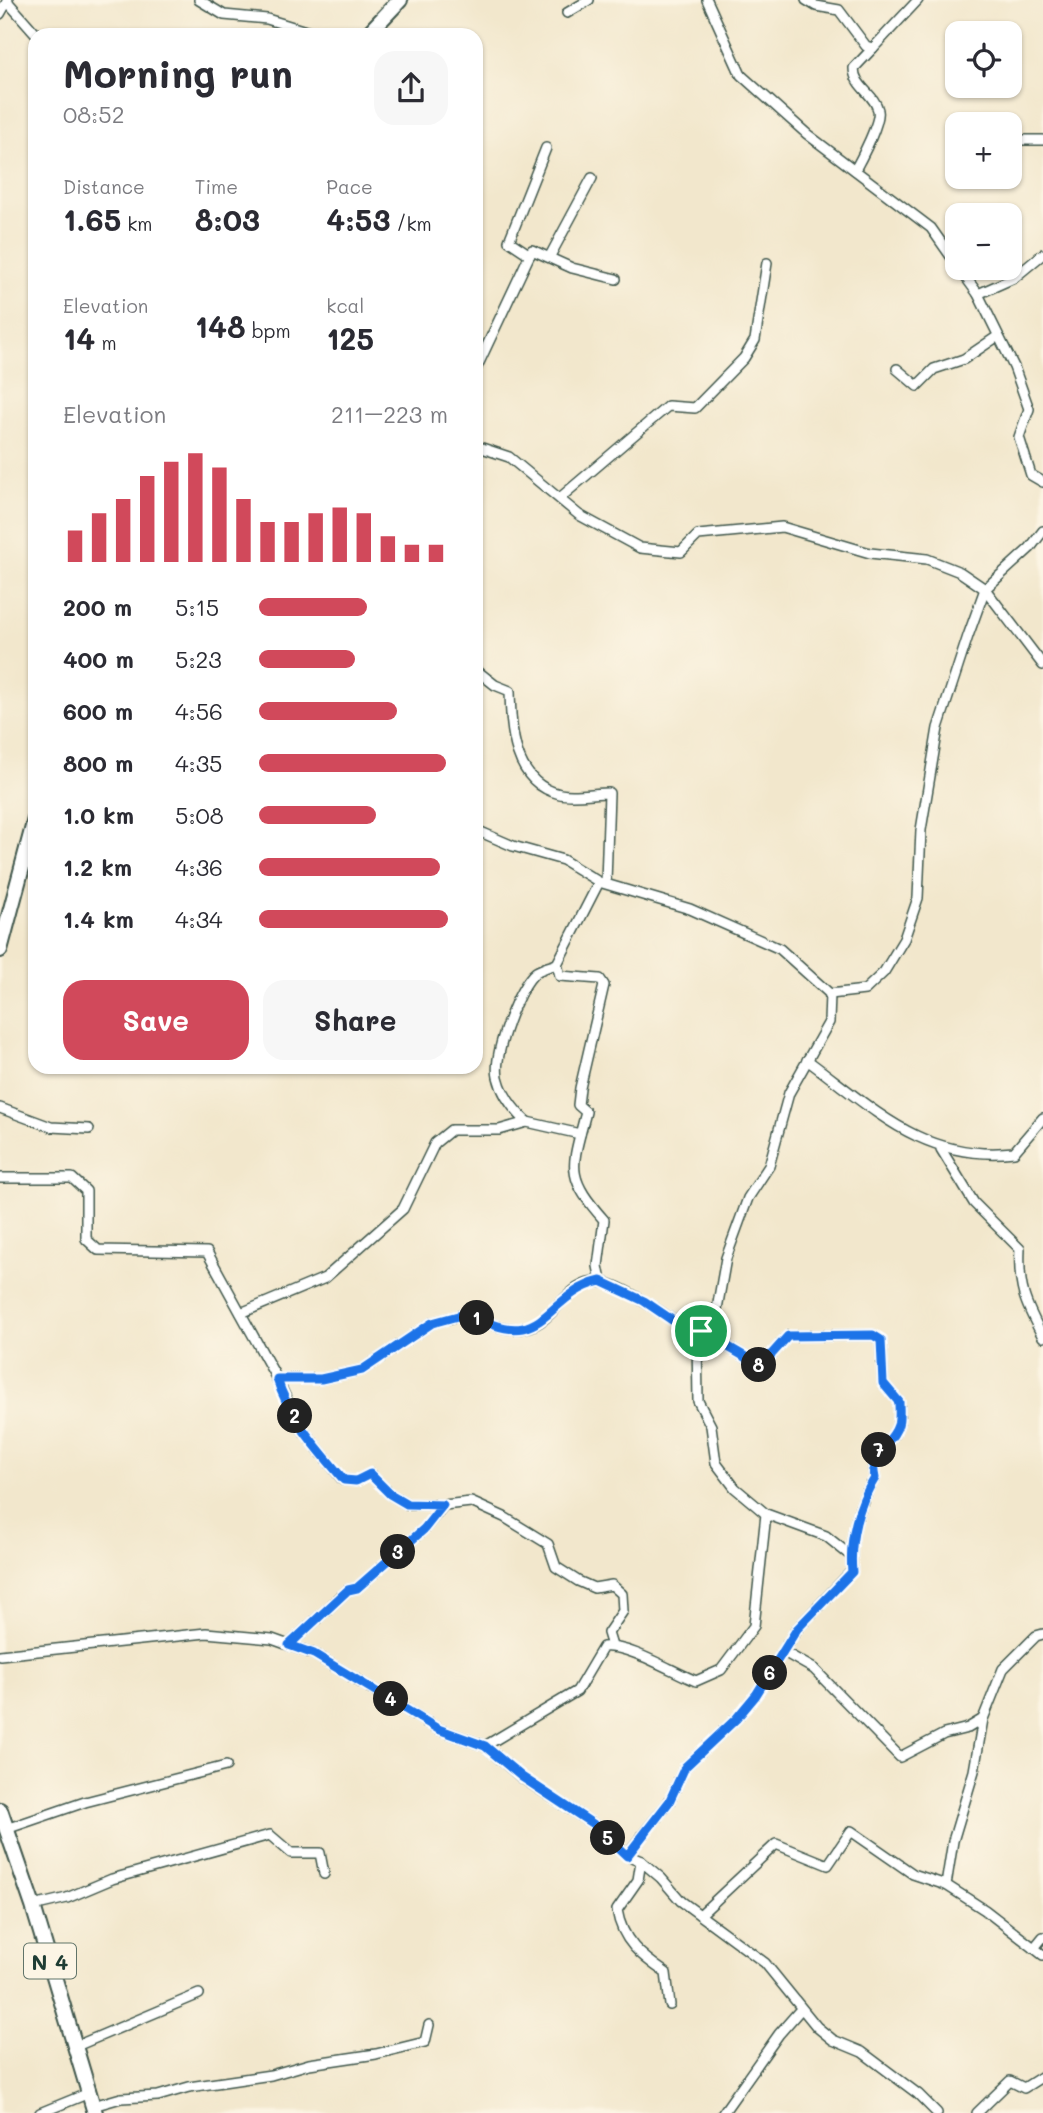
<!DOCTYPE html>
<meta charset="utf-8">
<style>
body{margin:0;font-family:Mali,sans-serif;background:#f7f7f7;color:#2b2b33;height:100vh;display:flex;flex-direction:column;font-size:26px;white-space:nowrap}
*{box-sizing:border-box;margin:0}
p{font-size:23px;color:#7c7c81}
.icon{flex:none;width:38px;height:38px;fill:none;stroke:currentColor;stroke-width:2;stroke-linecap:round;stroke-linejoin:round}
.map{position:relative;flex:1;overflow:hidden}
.drawer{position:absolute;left:28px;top:28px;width:455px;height:1046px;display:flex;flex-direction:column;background:#fff;border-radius:21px;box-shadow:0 2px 5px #0004}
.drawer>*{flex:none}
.tools{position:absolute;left:945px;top:21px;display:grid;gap:14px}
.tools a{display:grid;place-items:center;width:77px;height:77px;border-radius:14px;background:#fff;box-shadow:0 2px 5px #0004;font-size:35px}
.pin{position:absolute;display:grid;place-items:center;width:60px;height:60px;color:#fff;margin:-30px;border:4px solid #fff;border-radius:50%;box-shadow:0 2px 7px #0007}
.km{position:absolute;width:35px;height:35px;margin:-18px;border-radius:50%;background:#222;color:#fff;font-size:19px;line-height:35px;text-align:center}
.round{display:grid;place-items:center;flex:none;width:74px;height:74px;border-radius:21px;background:#f7f7f7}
.headline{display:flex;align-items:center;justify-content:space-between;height:119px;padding:0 35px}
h1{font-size:38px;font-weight:800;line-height:52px}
.stats{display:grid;grid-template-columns:repeat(3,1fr);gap:10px;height:119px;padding:7px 35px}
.stats div{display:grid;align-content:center}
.stats b{font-size:30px;font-weight:800}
.stats small{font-size:19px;font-weight:400}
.stats p{font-size:19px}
.chart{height:196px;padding:14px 35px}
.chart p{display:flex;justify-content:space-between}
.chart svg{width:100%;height:126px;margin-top:7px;stroke:#d1495b;stroke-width:6}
.cta{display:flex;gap:14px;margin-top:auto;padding:14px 35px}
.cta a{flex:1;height:80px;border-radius:21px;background:#d1495b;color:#fff;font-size:28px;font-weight:800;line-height:80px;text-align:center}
.cta a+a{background:#f7f7f7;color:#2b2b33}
ul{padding:0 35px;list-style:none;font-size:23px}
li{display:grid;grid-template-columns:112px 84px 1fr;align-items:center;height:52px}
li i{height:18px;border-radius:9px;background:#d1495b}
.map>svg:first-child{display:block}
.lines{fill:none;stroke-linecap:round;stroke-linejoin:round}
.minor-casing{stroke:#3f564b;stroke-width:12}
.primary-casing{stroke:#3f564b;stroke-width:18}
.minor{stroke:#fff;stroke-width:9}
.primary{stroke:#fff;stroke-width:14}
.route-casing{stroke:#fff;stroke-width:14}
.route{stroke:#1a73e8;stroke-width:9}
.labels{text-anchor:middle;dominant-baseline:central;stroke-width:6;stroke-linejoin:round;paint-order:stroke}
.shield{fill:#fcf5e5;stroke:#617469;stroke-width:2}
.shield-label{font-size:21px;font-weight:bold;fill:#1f3d34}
</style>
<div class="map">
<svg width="1043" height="2113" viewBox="0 0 1043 2113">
<rect width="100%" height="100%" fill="#fcf5e5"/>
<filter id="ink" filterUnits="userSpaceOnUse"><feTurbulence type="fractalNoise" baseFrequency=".0143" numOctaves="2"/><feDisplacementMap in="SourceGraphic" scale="14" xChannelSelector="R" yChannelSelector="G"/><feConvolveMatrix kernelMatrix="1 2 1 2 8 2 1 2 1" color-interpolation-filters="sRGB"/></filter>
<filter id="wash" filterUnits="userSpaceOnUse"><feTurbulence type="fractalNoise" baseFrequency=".00686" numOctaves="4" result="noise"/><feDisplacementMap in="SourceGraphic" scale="28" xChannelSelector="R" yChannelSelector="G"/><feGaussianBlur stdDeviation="1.57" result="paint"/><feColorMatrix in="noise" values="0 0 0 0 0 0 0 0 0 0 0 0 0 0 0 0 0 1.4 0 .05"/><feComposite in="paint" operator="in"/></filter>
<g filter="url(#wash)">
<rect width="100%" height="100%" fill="#f2e7cc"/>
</g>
<g filter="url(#ink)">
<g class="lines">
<g class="minor-casing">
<g id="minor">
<polyline points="199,0 224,15 267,19 319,35"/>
<polyline points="707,0 741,75 807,134 931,228 957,265"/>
<polyline points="806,0 816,6 839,10 866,46 873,48 918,0"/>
<polyline points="7,1 37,35"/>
<polyline points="567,13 589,0"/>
<polyline points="0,14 8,0"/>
<polyline points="1013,140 1043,140"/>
<path d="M855 170C861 159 881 121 878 110 874 93 854 87 854 68L873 48"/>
<polyline points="530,255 509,241 546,148"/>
<polyline points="550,256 592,178"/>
<polyline points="959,268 978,294 1014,367 1029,409 1019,437 1031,475 1043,482"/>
<polyline points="978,294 1014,278 1043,254"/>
<polyline points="476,369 532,250 572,268 616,279"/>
<polyline points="897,369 917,386 934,369 964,359 998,336"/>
<polyline points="476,446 509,457 579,515 640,548 681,552 698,535 782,527 870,553 927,559 960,572 985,589 1043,665"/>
<polyline points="561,497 668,406 695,408 744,358 755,340 767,263"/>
<path d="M476 670 495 685 510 691C511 729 513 783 560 794 574 797 594 793 609 793L606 882"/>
<polyline points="476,830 513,846 563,860 599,882 690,909 780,949 830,994 865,990 884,972 904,939 918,898 921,830 938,728 968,636 985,589 1030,548 1043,531"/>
<path d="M599 882 557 964 560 976 600 979 604 985 580 1088 578 1105 586 1112C572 1167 564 1175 604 1220L598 1266 601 1281"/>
<path d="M807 1060C875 1110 924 1162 1014 1152L1043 1118"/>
<polyline points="0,1108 51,1127 89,1129"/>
<path d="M527 1122C514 1110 502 1094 498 1077 493 1054 518 986 536 972 542 968 551 966 557 964"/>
<path d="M941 1149 974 1203 1020 1249C1018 1288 1025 1303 1043 1337"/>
<path d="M0 1178H72L86 1191V1239L98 1250 207 1252 277 1379H321L362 1370 432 1323 469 1313C554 1363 552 1279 600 1282 622 1283 677 1323 697 1337L698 1401 711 1426 716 1463 735 1488 766 1514 826 1536 851 1556"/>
<polyline points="241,1313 325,1278 403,1209 435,1143 451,1130 499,1130 527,1122 580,1134"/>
<polyline points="700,1334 717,1309 726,1258 748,1198 769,1166 789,1093 829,1022 830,994"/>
<polyline points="277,1379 299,1425 343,1480 356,1481 370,1474 390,1494 407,1504 444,1505"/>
<polyline points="1043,1634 1036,1636 1003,1669 983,1719 974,1771 953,1841 946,1885 985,1910 1043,1955"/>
<polyline points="289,1645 348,1590 357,1588 424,1529 444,1505 471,1502 504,1517 548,1544 556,1567 578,1581 594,1588 612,1585 622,1594 623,1611 608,1633 612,1646"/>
<polyline points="784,1652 814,1669 900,1757 944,1734 968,1728 983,1719"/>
<polyline points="0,1655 206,1633 272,1639 314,1654 438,1729 485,1746 521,1777 593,1824 627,1855 641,1861 661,1878 681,1901 765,1963 817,2027 833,2040 862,2052 918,2094 937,2113"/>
<path d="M485 1746 577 1691 603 1647C628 1644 671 1671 696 1681L721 1670 754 1626 766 1514"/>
<polyline points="6,1829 85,1802 226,1766"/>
<path d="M627 1855 669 1802 685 1767 736 1719 756 1695 797 1629 852 1571C849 1540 858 1504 875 1478 867 1447 891 1449 898 1425 900 1418 899 1409 899 1402L883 1383 881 1341 873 1335 788 1336 761 1366 701 1331"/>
<path d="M641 1861 638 1880 617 1910C622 1941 641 1956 666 1973L670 2005"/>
<polyline points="33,1906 67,1898 112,1879 270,1835 291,1853 320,1853 324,1874"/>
<polyline points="700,1915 776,1844 828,1865 851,1831 913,1874 946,1885"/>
<polyline points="1034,1948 1043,1937"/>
<polyline points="74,2047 199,1994"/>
<polyline points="93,2106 121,2098 158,2096 189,2087 271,2075 309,2064 376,2054 425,2042 429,2025"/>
<polyline points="40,2113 89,2093"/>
<polyline points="723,2113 779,2034 801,2009"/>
<polyline points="977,2113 1010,2081 1024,2088 1043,2076"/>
</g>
</g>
<g class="primary-casing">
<g id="primary">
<polyline points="367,35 400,0"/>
<polyline points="0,950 35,819"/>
<polyline points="0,1810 33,1906 95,2113"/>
</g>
</g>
<use href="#minor" class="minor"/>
<use href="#primary" class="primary"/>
</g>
</g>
<g class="lines" filter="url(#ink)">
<g class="route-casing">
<path id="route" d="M601 1281 644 1301 697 1337 701 1331 761 1366 788 1336 873 1335 881 1340 883 1383 899 1402C899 1409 900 1418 898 1425 891 1448 868 1447 875 1478 858 1504 849 1540 852 1572L797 1629 756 1695 736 1719 685 1767 669 1802 627 1856 593 1824 522 1777 485 1746 438 1729 314 1654 289 1645 348 1590 357 1588 424 1529 443 1505 407 1504 390 1494 370 1474 356 1481 344 1480C318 1449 289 1418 277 1379H321L362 1370 432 1323 469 1313C546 1358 543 1294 601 1281Z"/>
</g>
<use href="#route" class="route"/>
</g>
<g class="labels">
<rect class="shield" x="24" y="1943.5" width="52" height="35" rx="5"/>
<g class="shield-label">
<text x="50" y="1961">N 4</text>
</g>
</g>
</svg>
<div class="tools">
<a><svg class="icon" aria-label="locate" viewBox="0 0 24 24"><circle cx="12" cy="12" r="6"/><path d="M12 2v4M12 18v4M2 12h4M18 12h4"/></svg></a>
<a>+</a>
<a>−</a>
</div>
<div class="pin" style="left:701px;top:1331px;background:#1e9e55"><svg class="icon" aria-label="arrive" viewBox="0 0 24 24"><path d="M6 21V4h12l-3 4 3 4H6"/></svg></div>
<b class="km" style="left:477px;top:1318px">1</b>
<b class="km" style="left:295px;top:1416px">2</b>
<b class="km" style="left:398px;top:1552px">3</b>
<b class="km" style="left:391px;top:1699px">4</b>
<b class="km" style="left:608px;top:1838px">5</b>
<b class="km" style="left:770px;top:1673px">6</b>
<b class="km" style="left:879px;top:1450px">7</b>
<b class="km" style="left:759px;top:1365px">8</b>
<section class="drawer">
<div class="headline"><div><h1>Morning run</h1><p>08:52</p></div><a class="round"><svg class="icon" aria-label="share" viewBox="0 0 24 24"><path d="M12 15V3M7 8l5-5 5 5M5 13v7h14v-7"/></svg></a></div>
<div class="stats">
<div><p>Distance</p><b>1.65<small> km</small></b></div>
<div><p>Time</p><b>8:03</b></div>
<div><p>Pace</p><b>4:53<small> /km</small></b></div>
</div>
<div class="stats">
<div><p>Elevation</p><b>14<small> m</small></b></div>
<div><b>148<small> bpm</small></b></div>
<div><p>kcal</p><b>125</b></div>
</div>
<div class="chart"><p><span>Elevation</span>211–223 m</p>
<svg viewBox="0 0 160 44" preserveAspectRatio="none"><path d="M5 44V33M15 44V27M25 44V22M35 44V14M45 44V9M55 44V6M65 44V11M75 44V22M85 44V30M95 44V30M105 44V27M115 44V25M125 44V27M135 44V35M145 44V38M155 44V38"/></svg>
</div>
<ul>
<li><b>200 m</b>5:15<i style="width:57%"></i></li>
<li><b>400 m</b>5:23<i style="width:51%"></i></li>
<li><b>600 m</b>4:56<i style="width:73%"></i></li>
<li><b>800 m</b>4:35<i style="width:99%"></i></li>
<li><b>1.0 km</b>5:08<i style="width:62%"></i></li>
<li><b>1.2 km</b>4:36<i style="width:96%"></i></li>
<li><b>1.4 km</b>4:34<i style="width:100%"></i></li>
</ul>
<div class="cta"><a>Save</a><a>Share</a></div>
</section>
</div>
